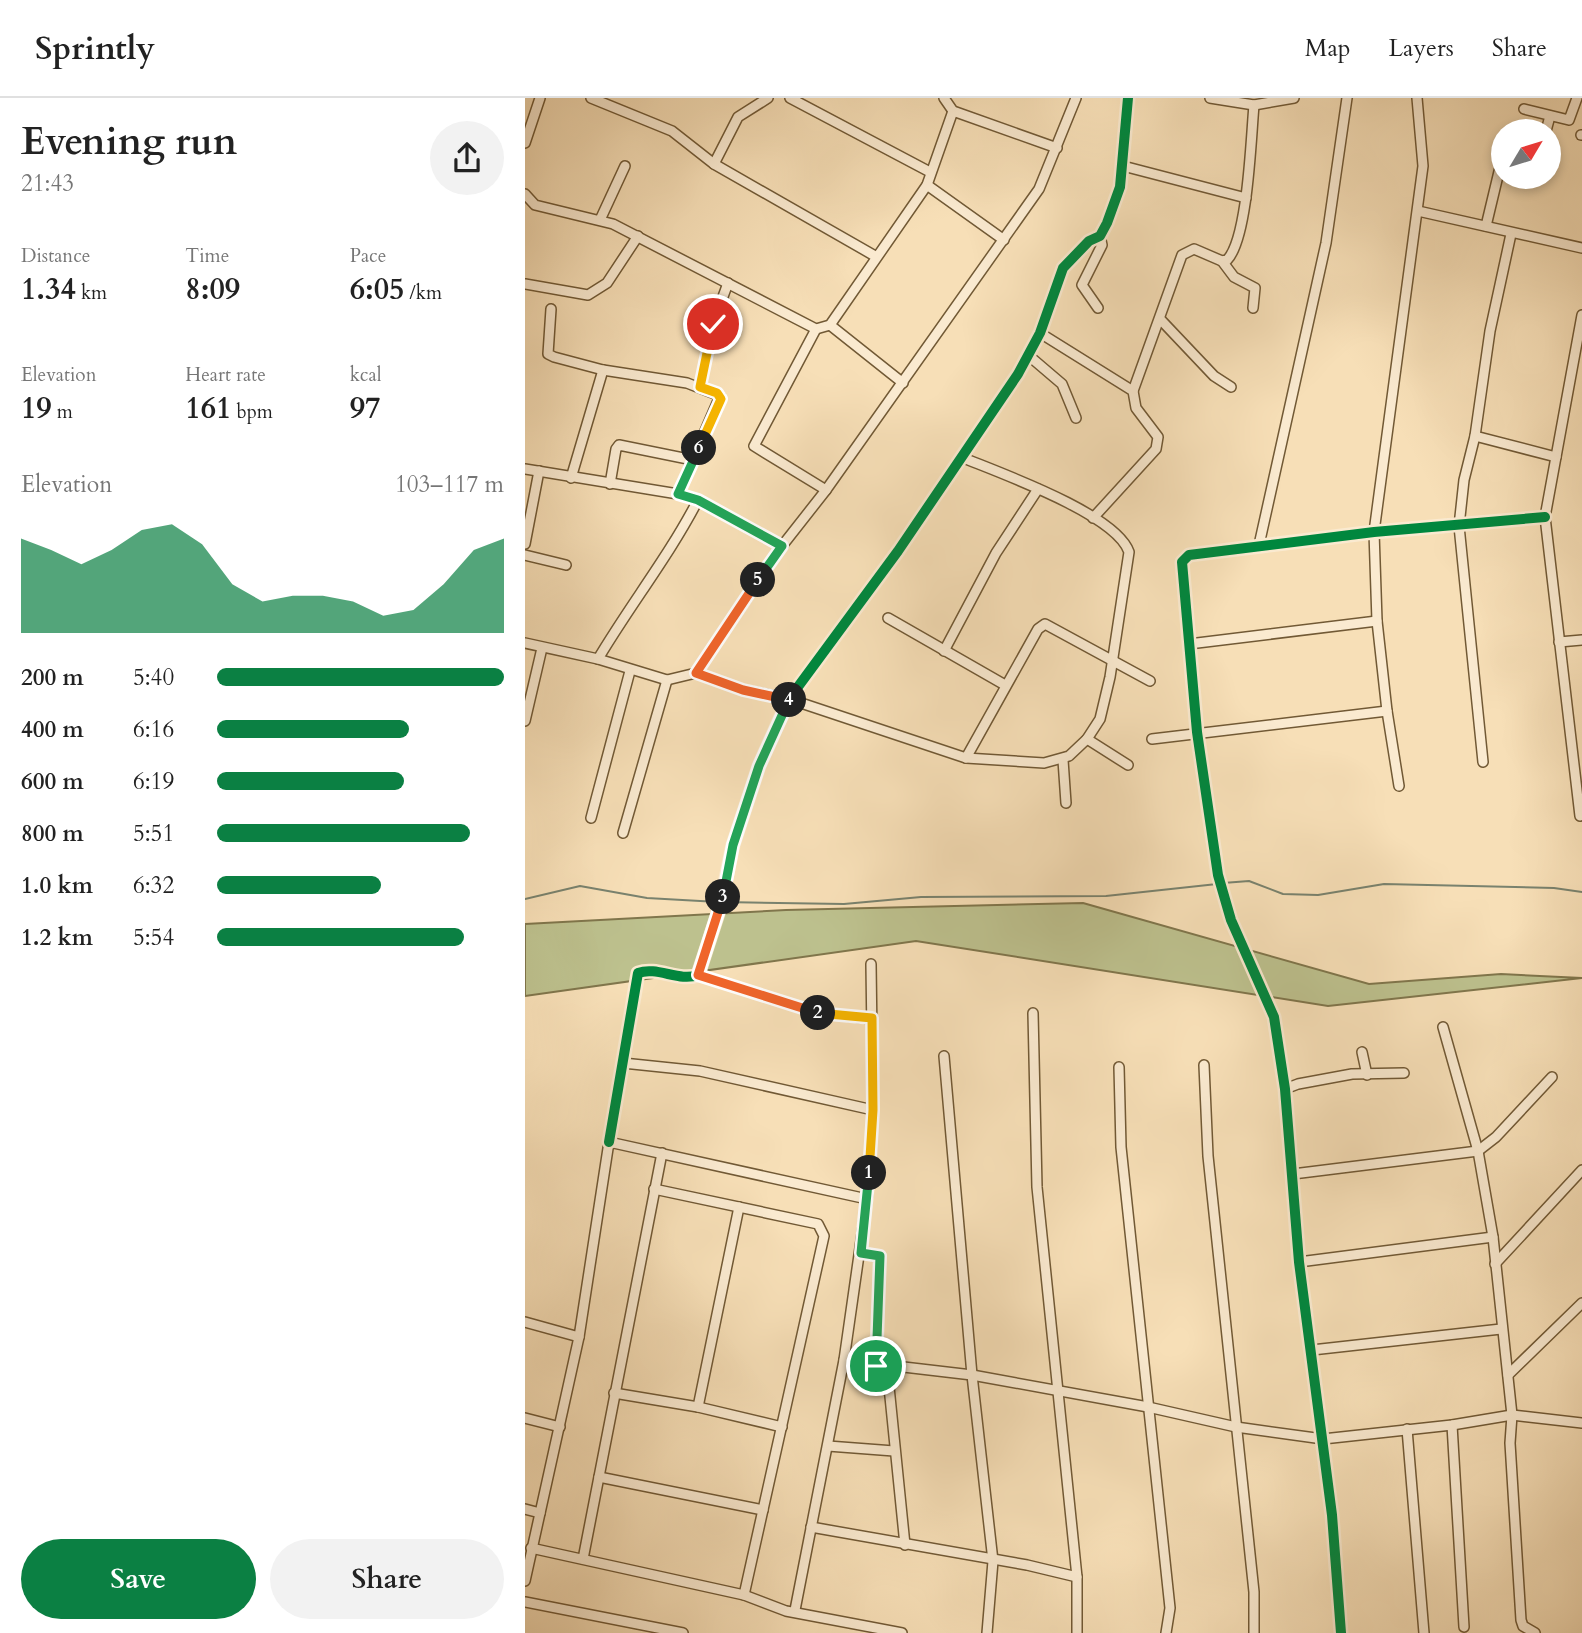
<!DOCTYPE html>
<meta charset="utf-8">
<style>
body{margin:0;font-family:Cardo,serif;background:#f2f2f2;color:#222;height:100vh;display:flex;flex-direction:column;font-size:26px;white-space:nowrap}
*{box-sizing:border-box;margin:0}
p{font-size:23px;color:#767676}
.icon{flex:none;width:38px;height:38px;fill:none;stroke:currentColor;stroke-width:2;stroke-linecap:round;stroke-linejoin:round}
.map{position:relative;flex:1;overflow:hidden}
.sheet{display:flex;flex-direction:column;background:#fff;width:525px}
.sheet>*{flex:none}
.needle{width:46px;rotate:52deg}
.fabs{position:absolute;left:966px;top:21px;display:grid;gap:14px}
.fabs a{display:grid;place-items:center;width:70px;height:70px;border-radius:50%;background:#fff;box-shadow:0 4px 10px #0003;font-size:35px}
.pin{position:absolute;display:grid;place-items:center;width:60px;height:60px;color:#fff;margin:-30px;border:4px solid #fff;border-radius:50%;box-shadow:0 2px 7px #0007}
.km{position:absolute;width:35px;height:35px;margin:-18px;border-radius:50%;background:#222;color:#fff;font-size:19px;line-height:35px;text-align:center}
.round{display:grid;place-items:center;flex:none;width:74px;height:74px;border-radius:37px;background:#f2f2f2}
.headline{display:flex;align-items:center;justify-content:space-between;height:119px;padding:0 21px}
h1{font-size:38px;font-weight:600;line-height:52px}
.stats{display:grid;grid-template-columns:repeat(3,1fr);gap:10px;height:119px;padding:7px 21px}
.stats div{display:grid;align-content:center}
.stats b{font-size:30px;font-weight:600}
.stats small{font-size:19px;font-weight:400}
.stats p{font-size:19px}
.chart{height:196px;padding:14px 21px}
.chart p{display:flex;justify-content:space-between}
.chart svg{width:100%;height:126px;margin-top:7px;fill:#0b8043;opacity:.7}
.button{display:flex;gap:14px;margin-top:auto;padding:14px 21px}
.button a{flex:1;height:80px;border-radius:42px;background:#0b8043;color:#fff;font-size:28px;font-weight:600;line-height:80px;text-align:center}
.button a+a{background:#f2f2f2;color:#222}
ul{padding:0 21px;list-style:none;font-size:23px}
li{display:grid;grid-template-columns:112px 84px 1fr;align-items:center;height:52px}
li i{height:18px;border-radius:9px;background:#0b8043}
header{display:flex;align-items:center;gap:42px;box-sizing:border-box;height:98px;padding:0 35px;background:#fff;border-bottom:2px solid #e0e0e0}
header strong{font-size:33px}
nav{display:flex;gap:38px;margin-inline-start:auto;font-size:24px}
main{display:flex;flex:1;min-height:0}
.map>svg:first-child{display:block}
.green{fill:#bdc18e;stroke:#80764c;stroke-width:2}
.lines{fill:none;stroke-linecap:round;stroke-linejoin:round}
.stream{stroke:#79826e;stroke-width:2}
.minor-casing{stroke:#715935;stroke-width:12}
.minor{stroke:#faead0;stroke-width:9}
.cycleway-casing{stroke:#faead0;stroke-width:15}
.cycleway{stroke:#00873e;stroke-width:10}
.split-1-casing{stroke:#fff;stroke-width:14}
.split-2-casing{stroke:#fff;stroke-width:14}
.split-3-casing{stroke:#fff;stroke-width:14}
.split-4-casing{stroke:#fff;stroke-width:14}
.split-5-casing{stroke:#fff;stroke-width:14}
.split-6-casing{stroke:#fff;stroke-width:14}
.split-7-casing{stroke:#fff;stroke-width:14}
.split-1{stroke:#22a559;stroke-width:9}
.split-2{stroke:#f5b400;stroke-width:9}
.split-3{stroke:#f0652b;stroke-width:9}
.split-4{stroke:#22a559;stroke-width:9}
.split-5{stroke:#f0652b;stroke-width:9}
.split-6{stroke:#22a559;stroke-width:9}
.split-7{stroke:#f5b400;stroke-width:9}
</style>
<header>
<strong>Sprintly</strong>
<nav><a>Map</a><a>Layers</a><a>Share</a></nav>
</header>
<main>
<section class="sheet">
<div class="headline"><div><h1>Evening run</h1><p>21:43</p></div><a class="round"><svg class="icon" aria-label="share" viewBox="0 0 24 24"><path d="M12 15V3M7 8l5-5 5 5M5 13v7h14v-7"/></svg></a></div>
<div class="stats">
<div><p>Distance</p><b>1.34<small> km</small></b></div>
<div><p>Time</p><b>8:09</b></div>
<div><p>Pace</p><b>6:05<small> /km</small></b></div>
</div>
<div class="stats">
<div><p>Elevation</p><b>19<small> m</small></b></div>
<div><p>Heart rate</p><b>161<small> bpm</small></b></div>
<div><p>kcal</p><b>97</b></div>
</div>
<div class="chart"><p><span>Elevation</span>103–117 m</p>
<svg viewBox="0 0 160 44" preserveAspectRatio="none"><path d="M0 44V11L10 15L20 20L30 15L40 8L50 6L60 13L70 27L80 33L90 31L100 31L110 33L120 38L130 36L140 27L150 15L160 11V44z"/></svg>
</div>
<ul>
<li><b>200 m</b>5:40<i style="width:100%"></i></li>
<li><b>400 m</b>6:16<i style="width:67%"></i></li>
<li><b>600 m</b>6:19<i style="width:65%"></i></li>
<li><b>800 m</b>5:51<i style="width:88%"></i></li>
<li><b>1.0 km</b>6:32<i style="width:57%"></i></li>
<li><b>1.2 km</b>5:54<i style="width:86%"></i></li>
</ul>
<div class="button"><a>Save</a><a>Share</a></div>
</section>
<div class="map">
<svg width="1057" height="1535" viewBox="0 0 1057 1535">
<rect width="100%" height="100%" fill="#f7dfb7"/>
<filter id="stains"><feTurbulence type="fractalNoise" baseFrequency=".00286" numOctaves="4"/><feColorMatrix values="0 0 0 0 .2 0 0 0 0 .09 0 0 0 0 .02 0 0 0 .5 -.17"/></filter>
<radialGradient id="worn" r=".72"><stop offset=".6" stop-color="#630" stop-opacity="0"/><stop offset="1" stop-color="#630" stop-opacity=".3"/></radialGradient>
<polygon class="green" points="558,805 844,886 976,876 1057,880 803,908 391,843 0,898 0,826 261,812"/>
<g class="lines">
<g class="stream">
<polyline points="698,785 724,783 758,796 793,797 859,786 1029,790 1057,794"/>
<polyline points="0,801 55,788 122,800 193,804"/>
<polyline points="198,804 319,806 396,799 581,798 692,786"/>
</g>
<g class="minor-casing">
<g id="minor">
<polyline points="66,0 147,33 189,66 350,158"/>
<polyline points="265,0 405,74"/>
<polyline points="419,0 428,13 532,50"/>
<polyline points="685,0 729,7 769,0"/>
<polyline points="999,11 1044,22 1052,0"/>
<polyline points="1021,33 1025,18"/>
<polyline points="1056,37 1057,37"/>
<polyline points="0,45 15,0"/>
<polyline points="189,66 213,19 243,0"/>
<polyline points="598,68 721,100"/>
<polyline points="402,87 479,142"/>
<polyline points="0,96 10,107 88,126 291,231 305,227 402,87 428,13"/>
<polyline points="893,113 1057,150"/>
<polyline points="75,122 100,68"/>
<polyline points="961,128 977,61"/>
<polyline points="697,163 709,179 730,190 728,210"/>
<polyline points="0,186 63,197 82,185 113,138"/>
<polyline points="573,210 557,187 577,147 575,138"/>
<polyline points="26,211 23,256 29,259 78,272 162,285 195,298 153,396"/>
<polyline points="635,221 689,278 706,289"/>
<polyline points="305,227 378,285"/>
<polyline points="291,231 229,348 301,392"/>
<polyline points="515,235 608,293 611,310 633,339 631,351 568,420"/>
<polyline points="503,257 537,286 551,320"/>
<polyline points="175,289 188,226 203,185"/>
<path d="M608 293 657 157 669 151 697 163 702 162C723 141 726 39 729 7"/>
<polyline points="950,338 1031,359"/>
<polyline points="0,371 153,396 173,402 257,448"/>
<polyline points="46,380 78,272"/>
<polyline points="85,386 91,351 94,347 168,362"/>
<polyline points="0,446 14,373"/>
<polyline points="734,447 801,145 822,0"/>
<polyline points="0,457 41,467"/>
<polyline points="363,520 480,587"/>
<polyline points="1034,544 1057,542"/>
<path d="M0 545 73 561 142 582 171 575 218 592 264 601 441 660 519 665 544 658 562 641 575 621 585 579 604 454C591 416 475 375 436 359"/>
<polyline points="664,546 852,523"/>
<polyline points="419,553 471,455 513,391"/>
<path d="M73 561C105 507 144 458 173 402"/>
<polyline points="171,575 257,448 301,392 514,91 551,0"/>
<polyline points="0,623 17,550"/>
<polyline points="562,641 603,667"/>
<polyline points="627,641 862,613"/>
<polyline points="441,660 513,531 520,526 625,583"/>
<polyline points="538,662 541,705"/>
<polyline points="958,664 934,428 939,382 950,338 965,233 986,136"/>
<polyline points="874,688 862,613 852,523 849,434 898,68 892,0"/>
<polyline points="1055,718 1020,419 1057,217"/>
<polyline points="66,720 105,573"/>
<polyline points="98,735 142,582"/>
<polyline points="173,877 290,914 347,921"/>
<polyline points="508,915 512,1089 552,1479 552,1535"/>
<polyline points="918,929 953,1053 968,1139 987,1317 985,1345 996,1522 998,1528 1010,1535"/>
<polyline points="837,954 842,977"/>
<polyline points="419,958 447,1277 468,1463 462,1535"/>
<polyline points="98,965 175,973 348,1012"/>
<polyline points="679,967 683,1058 729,1494 729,1535"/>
<polyline points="594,969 596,1049 645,1510 641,1535"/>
<polyline points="760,991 773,986 827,976 879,975"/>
<path d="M84 1044 113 875C132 868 154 884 173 877L195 809 208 747 234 668 264 601 373 453 493 276 515 235 538 170 564 143 575 138 582 125 595 89 603 0"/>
<polyline points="768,1076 953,1053 971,1039 1027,979"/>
<polyline points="129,1091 293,1126 299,1138 219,1497"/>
<polyline points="342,1101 348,1012 346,866"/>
<polyline points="336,1155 355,1159 351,1268"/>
<polyline points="774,1164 968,1139"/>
<polyline points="970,1166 1057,1072"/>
<polyline points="0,1224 54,1239"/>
<polyline points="787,1252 976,1231"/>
<polyline points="319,1262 447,1277 623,1309 711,1329 798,1341 927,1327 987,1317 1057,1325"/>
<polyline points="362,1269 380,1447"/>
<polyline points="983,1277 1057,1205"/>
<polyline points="89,1295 173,1309 257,1329"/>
<polyline points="173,1309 214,1109"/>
<polyline points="0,1320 35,1329"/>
<polyline points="927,1327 939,1529"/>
<polyline points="882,1331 899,1535"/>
<polyline points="303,1348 369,1353"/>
<polyline points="74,1379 238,1412"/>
<polyline points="0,1411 15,1415"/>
<polyline points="286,1429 502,1467 552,1479"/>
<polyline points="6,1450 219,1497 261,1513 377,1535"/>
<polyline points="58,1461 137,1055"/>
<polyline points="0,1483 54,1239 84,1044 342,1101 319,1262 270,1512"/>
<polyline points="0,1504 158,1535"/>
<polyline points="816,1535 807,1417 774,1164 760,991 749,919 706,822 693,777 672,634 657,464 664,457 849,434 1020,419"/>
</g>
</g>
<use href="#minor" class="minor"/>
<g class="cycleway-casing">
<g id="cycleway">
<path d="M84 1044 113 875C132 868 154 884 173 877L195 809 208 747 234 668 264 601 373 453 493 276 515 235 538 170 564 143 575 138 582 125 595 89 603 0"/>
<polyline points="816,1535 807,1417 774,1164 760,991 749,919 706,822 693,777 672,634 657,464 664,457 849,434 1020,419"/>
</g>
</g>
<use href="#cycleway" class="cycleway"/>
</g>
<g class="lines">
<g class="split-1-casing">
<polyline id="split-1" points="344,1075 336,1155 355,1158 351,1268"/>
</g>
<g class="split-2-casing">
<polyline id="split-2" points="293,915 347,920 348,1012 344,1075"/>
</g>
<g class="split-3-casing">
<polyline id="split-3" points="198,799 173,877 293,915"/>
</g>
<g class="split-4-casing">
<polyline id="split-4" points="198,799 208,747 234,668 264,602"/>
</g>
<g class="split-5-casing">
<polyline id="split-5" points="233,482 171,575 218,592 264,602"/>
</g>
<g class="split-6-casing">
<polyline id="split-6" points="174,350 153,396 173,402 257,448 233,482"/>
</g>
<g class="split-7-casing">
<polyline id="split-7" points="174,350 196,301 192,295 175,289 188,226"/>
</g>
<use href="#split-1" class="split-1"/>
<use href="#split-2" class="split-2"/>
<use href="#split-3" class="split-3"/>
<use href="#split-4" class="split-4"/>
<use href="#split-5" class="split-5"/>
<use href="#split-6" class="split-6"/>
<use href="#split-7" class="split-7"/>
</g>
<rect width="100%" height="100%" filter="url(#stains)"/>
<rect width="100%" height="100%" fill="url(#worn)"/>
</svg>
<div class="fabs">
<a><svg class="needle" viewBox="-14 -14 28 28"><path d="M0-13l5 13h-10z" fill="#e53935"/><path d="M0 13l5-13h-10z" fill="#767676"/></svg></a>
</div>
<div class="pin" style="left:351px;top:1268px;background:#1e9e55"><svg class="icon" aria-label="arrive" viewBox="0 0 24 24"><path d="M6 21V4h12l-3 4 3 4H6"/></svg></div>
<div class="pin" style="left:188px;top:226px;background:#d93025"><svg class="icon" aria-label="check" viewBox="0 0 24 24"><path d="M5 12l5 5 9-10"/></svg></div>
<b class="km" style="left:344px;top:1075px">1</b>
<b class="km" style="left:293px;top:915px">2</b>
<b class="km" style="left:198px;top:799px">3</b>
<b class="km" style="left:264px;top:602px">4</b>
<b class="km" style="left:233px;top:482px">5</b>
<b class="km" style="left:174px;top:350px">6</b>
</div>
</main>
